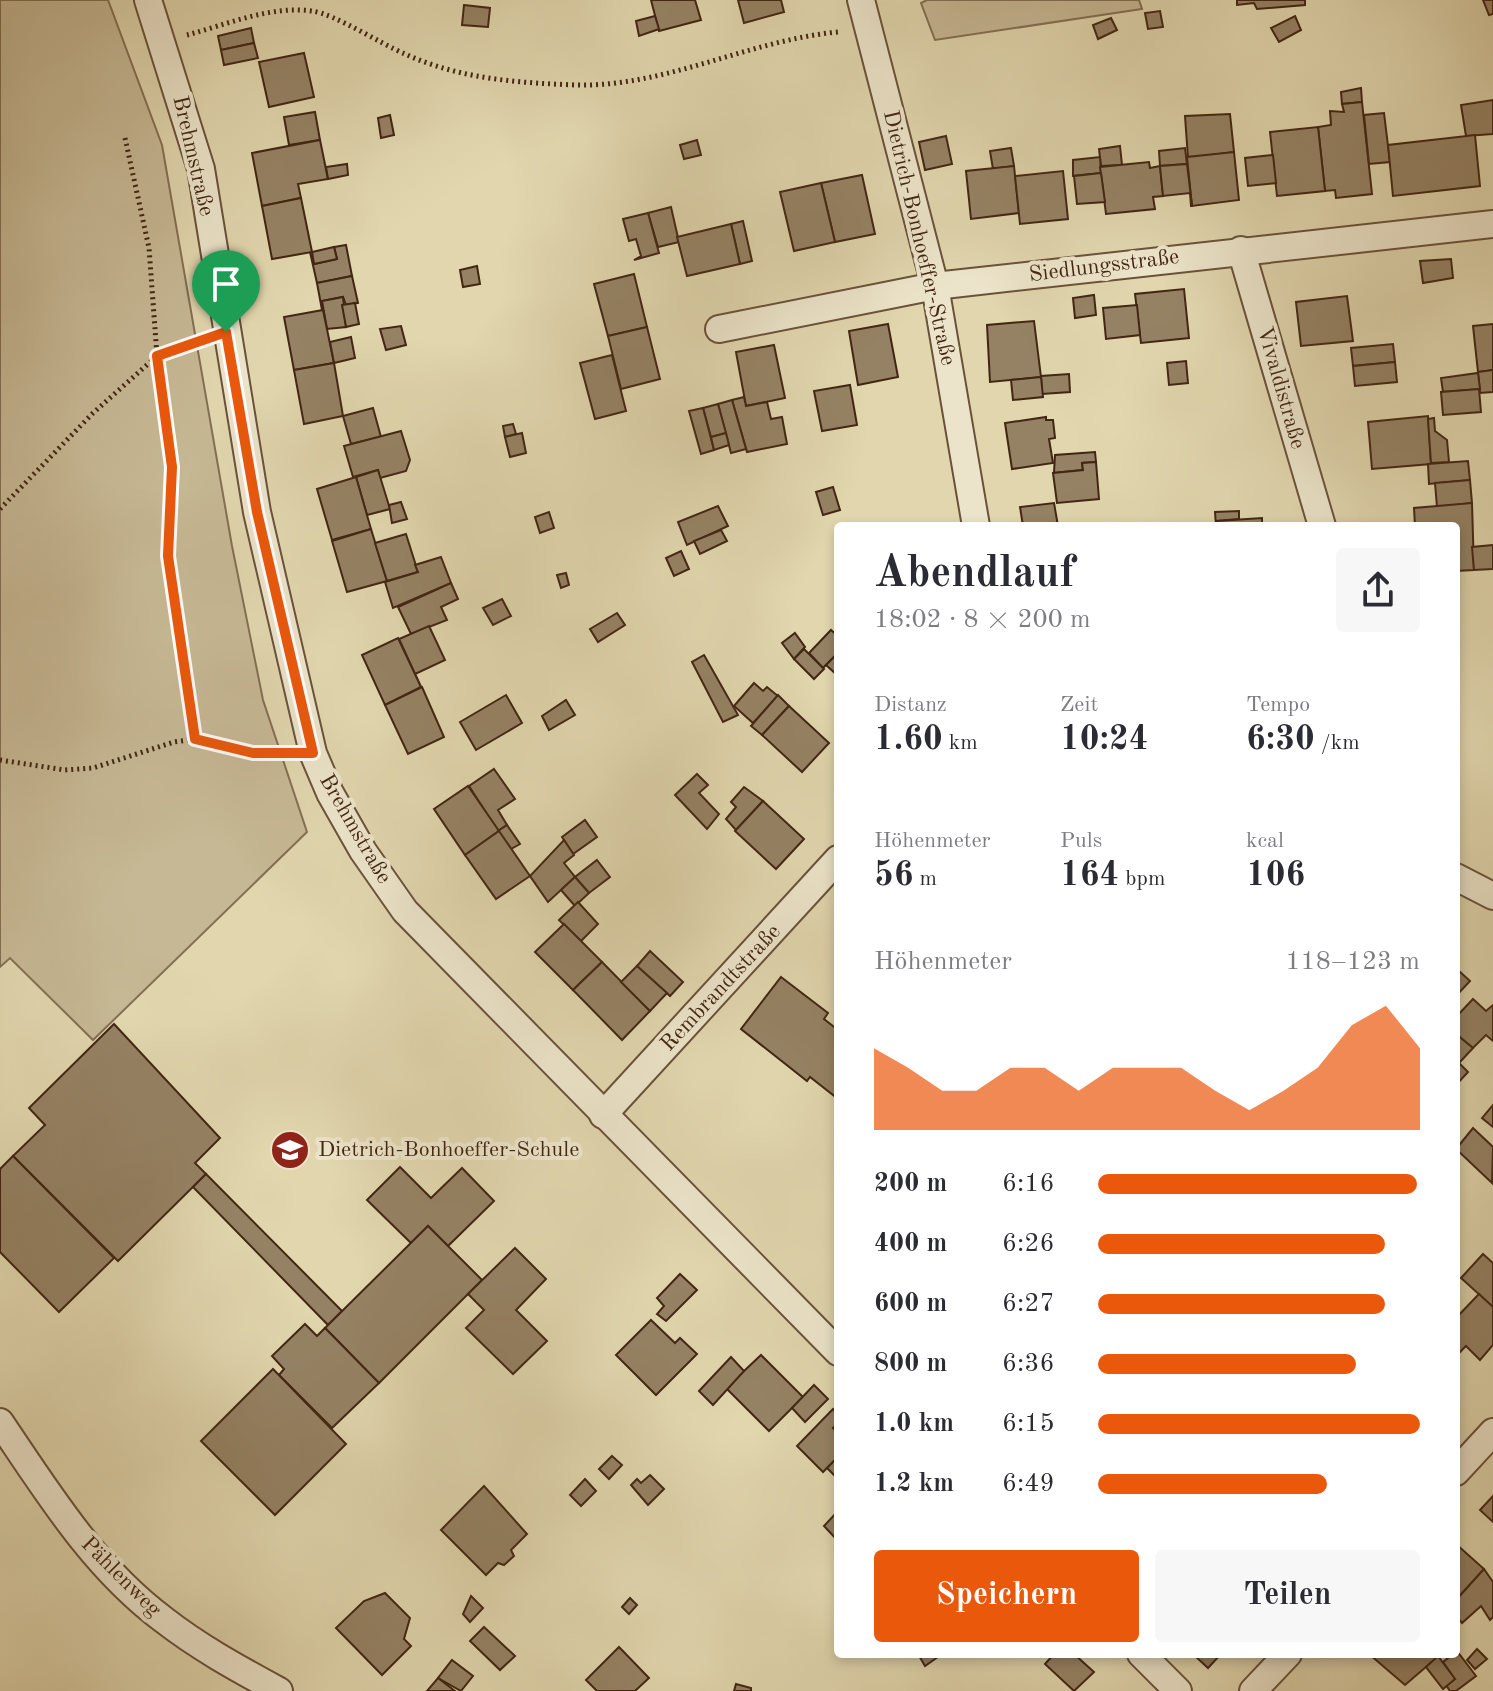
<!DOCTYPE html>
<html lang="de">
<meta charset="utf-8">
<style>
body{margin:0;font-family:"Old Standard TT",serif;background:#f7f7f7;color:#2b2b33;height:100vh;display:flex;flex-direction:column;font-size:30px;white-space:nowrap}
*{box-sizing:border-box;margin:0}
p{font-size:26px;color:#7c7c81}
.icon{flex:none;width:44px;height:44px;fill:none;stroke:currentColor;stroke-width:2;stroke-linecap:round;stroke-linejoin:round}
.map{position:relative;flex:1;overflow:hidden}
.side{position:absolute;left:834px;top:522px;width:626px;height:1136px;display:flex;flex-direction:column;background:#fff;border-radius:8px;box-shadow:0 4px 12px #0003}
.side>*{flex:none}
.pin{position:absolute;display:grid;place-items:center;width:68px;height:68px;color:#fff;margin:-82px -34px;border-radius:50% 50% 50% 0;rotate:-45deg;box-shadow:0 0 8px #0007}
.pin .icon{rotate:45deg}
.round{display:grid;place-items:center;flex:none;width:84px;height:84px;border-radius:8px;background:#f7f7f7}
.summary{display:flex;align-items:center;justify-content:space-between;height:136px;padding:0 40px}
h1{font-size:44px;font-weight:700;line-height:60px}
.metrics{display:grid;grid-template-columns:repeat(3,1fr);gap:12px;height:136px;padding:8px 40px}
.metrics div{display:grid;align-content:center}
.metrics b{font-size:34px;font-weight:700}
.metrics small{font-size:22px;font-weight:400}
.metrics p{font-size:22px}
.chart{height:224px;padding:16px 40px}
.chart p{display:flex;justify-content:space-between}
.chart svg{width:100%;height:144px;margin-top:8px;fill:#ea580c;opacity:.7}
.primary-button{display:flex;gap:16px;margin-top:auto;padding:16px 40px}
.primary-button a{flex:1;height:92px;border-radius:8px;background:#ea580c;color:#fff;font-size:32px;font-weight:700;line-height:92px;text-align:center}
.primary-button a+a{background:#f7f7f7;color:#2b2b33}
ul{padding:0 40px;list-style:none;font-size:26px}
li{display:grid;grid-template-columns:128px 96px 1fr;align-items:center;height:60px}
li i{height:20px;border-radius:10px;background:#ea580c}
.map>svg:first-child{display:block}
.green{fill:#c6b894;stroke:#846f54;stroke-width:2}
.building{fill:#958264;stroke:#422613;stroke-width:2}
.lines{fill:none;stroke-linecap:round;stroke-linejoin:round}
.street-casing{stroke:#6a523a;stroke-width:30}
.path{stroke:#422613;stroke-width:5;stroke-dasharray:2 4;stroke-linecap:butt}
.street{stroke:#ece4ca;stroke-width:26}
.route-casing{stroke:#fff;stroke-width:16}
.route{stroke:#ea580c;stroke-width:10}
.labels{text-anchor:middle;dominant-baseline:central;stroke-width:8;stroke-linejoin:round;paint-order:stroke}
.street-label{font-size:22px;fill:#422613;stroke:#ece4ca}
.poi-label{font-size:22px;fill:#422613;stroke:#ece4ca;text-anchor:start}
</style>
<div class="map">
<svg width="1493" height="1691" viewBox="0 0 1493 1691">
<rect width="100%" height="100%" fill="#e1d6ae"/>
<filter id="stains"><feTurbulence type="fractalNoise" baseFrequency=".0025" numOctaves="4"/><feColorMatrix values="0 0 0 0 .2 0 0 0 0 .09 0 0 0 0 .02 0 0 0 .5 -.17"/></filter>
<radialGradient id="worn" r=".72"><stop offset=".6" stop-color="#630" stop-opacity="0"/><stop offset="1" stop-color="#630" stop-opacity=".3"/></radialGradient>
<g class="green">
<polygon points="0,0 108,0 162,145 232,546 263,700 307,832 93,1040 10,958 0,967"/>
<polygon points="927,0 1139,0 1142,9 935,40 921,3"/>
</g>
<g class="building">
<polygon points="651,0 695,0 701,20 659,31"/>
<polygon points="738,0 781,0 784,12 744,23"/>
<polygon points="1237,0 1305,0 1305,5 1257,9 1254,3 1237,5"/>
<polygon points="1483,0 1493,0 1493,14 1489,15"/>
<polygon points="464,5 490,8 488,27 462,25"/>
<polygon points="1160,11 1163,27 1148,29 1145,13"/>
<polygon points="655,16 659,29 639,36 636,21"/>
<polygon points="1295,16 1301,30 1279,42 1271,28"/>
<polygon points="1111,18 1117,30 1098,39 1093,25"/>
<polygon points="251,28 254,43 221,50 218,36"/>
<polygon points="254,43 258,58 224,65 221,50"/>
<polygon points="304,53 314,97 269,107 259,62"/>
<polygon points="1361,88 1362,102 1342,104 1341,92"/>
<polygon points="1493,100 1493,134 1466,136 1461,105"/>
<polygon points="1362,102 1372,194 1336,198 1335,190 1325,191 1318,127 1331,125 1330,111 1344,112 1342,104"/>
<polygon points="315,112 320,140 289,145 284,117"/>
<polygon points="1384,113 1390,162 1369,164 1364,115"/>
<polygon points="1230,114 1234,152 1188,158 1185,116"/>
<polygon points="390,115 394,135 381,138 378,118"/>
<polygon points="1318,127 1325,191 1277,196 1270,132"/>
<polygon points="1475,135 1480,186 1393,196 1388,145"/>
<polygon points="946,136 952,164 925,170 919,142"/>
<polygon points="320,140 328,179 298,184 301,198 262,206 252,153"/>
<polygon points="697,140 701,155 684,159 680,145"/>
<polygon points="1120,146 1122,165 1101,166 1099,149"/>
<polygon points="1011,148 1014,166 993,169 990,151"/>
<polygon points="1185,148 1187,164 1160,166 1159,151"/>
<polygon points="1234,152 1239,200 1192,206 1187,157"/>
<polygon points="1273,155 1276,183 1248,186 1245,158"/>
<polygon points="1100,157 1101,173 1073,176 1073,160"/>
<polygon points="1149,162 1150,168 1160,166 1163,196 1153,197 1155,209 1106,214 1100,167"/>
<polygon points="347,164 348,175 328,179 326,167"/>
<polygon points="1187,164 1192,206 1191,206 1190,193 1163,196 1160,166"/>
<polygon points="1014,166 1019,213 971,219 966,171"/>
<polygon points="1063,171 1068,219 1020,224 1015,176"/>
<polygon points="1101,173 1105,202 1077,204 1074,176"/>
<polygon points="862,175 875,234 835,242 821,183"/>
<polygon points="821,183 835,242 794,251 780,192"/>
<polygon points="301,198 312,252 272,259 262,206"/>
<polygon points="671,207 679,242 658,247 648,213"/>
<polygon points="648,213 659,253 634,260 641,256 636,239 629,241 623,219"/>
<polygon points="743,221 752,261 740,264 731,224"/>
<polygon points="731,224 740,264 687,276 677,237"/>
<polygon points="346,245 352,276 317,283 310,252 314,264 337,259 334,247"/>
<polygon points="334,247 337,259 314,264 312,252"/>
<polygon points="1451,259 1453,278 1423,283 1420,261"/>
<polygon points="477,266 480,284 463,287 460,270"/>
<polygon points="634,274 647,327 608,336 594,284"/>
<polygon points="352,276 358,303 346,305 343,297 322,301 322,310 317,283"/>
<polygon points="1184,289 1189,338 1141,343 1135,294"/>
<polygon points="1094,295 1096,315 1075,318 1073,298"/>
<polygon points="1347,296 1353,341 1301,346 1296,302"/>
<polygon points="343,297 346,327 327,329 322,301"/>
<polygon points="355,303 359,324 346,327 342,305"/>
<polygon points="1137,305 1140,335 1106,339 1103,308"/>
<polygon points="323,310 334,363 294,370 284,317"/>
<polygon points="1034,321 1041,377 990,382 987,325"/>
<polygon points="888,324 898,377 858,385 849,331"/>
<polygon points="1493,324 1493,370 1478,372 1473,326"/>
<polygon points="401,326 406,345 386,350 380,329"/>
<polygon points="647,327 660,379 621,389 608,336"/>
<polygon points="351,337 355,358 334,363 330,342"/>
<polygon points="1393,344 1395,362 1353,366 1351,348"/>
<polygon points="774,345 785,398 746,406 736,352"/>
<polygon points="612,355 626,411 595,419 580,363"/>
<polygon points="1186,361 1188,383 1169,385 1167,363"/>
<polygon points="1395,362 1397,382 1355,386 1353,366"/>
<polygon points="334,363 343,416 304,424 294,370"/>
<polygon points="1493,370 1493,392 1480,393 1478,372"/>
<polygon points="1478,373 1480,389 1443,392 1441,378"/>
<polygon points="1069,374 1070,392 1042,394 1041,376"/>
<polygon points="1041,377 1043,397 1013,400 1011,380"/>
<polygon points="850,385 857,425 822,431 814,391"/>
<polygon points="1479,389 1481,412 1443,415 1441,392"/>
<polygon points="744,397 746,406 767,402 771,419 782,417 787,444 747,452 732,400"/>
<polygon points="732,400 746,449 731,453 718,404"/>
<polygon points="718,404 726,433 711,437 703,408"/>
<polygon points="373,408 381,437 351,444 343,416"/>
<polygon points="703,408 714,450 701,454 689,411"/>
<polygon points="1428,416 1431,464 1372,469 1368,422"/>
<polygon points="1046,417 1046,420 1053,420 1055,438 1049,439 1053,463 1012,469 1005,423"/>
<polygon points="1434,418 1435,431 1447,440 1449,462 1431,463 1428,419"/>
<polygon points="513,424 516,434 505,437 503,426"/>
<polygon points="401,431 410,460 406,471 380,478 378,470 353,477 344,446"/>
<polygon points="522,433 526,453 510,457 505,437"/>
<polygon points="726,433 729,445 714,450 711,437"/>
<polygon points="1095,452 1096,462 1082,463 1083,470 1054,473 1055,455"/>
<polygon points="1468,461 1470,480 1429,484 1428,464"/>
<polygon points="1096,462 1099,499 1057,503 1053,473 1083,470 1082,463"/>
<polygon points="378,470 390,509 367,515 356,477"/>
<polygon points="356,477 371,529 332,540 317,489"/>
<polygon points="1470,480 1472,503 1437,507 1435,483"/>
<polygon points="833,487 840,510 823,515 816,492"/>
<polygon points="401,502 407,519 392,523 389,505"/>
<polygon points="1054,503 1058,526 1023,526 1020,507"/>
<polygon points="1472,503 1474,570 1456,571 1456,526 1415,526 1414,508"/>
<polygon points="718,506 728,526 687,545 678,522"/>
<polygon points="1239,511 1239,519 1217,521 1216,526 1215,512"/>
<polygon points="549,512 554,528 540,533 535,517"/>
<polygon points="1262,518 1262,526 1217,526 1217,521"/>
<polygon points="371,529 387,581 347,592 332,541"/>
<polygon points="721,530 727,541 700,554 694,541"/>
<polygon points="406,534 418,572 387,581 375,543"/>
<polygon points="1493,545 1493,569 1474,570 1472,547"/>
<polygon points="681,551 689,569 674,576 666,558"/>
<polygon points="441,557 451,583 393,608 385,582 418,572 415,565"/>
<polygon points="566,573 569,585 561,588 557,575"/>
<polygon points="451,583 458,599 441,607 447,620 411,634 398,607"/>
<polygon points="502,599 511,616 493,625 483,608"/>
<polygon points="617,613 625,625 598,642 590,629"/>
<polygon points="429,626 445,660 415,674 421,687 399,639"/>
<polygon points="831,630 838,636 838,653 823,668 809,653"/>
<polygon points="795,633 805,647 794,659 782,643"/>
<polygon points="398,638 421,687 385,705 362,655"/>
<polygon points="804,649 824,669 814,679 794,659"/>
<polygon points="838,653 838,676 826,665"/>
<polygon points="704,655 738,715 723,722 692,662"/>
<polygon points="754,683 763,691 767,687 778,696 753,723 734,706"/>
<polygon points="422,687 444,737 408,754 385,705"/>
<polygon points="506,695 522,723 476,750 460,722"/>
<polygon points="778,695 789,706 762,735 751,726"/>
<polygon points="566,700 575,715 549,730 542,716"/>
<polygon points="789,706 829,743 802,772 762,735"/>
<polygon points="494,769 515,799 498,810 507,825 498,831 469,786"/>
<polygon points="697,774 708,785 699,793 719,814 707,829 675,795"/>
<polygon points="468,786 499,831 465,855 434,809"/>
<polygon points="744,787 763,801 736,830 726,819 736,807 731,802"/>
<polygon points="763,801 804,839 776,869 735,831"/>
<polygon points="585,820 597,837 573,854 562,837"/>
<polygon points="507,825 520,844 511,849 498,831"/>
<polygon points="499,831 530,876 496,899 465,855"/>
<polygon points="564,840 574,855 564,863 575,877 548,902 530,876"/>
<polygon points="597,860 610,877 589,893 575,877"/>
<polygon points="575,877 589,893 575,906 561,890"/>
<polygon points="578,902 598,924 581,941 559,920"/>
<polygon points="564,924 602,962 573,990 535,952"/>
<polygon points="650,951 683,982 670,996 637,966"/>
<polygon points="602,962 650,1011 622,1040 573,990"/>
<polygon points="637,966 667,993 650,1011 621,982"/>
<polygon points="1458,970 1470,981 1456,996 1456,972"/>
<polygon points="781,977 828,1013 824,1019 838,1030 838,1099 810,1077 807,1081 741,1029"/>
<polygon points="1473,999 1486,1011 1493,1005 1493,1041 1486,1035 1473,1048 1456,1034 1456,1017"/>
<polygon points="114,1024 220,1138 195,1163 206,1174 118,1261 13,1156 45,1125 29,1108"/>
<polygon points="1456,1034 1473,1048 1459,1063 1468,1072 1456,1085"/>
<polygon points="1493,1105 1493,1127 1482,1118"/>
<polygon points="1473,1128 1493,1147 1492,1183 1456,1149"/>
<polygon points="13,1156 114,1258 59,1312 0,1252 0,1169"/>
<polygon points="400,1167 431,1198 462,1168 494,1201 448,1246 428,1226 411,1243 367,1200"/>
<polygon points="206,1174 342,1311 328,1325 193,1187"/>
<polygon points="428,1226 482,1280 379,1383 325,1328"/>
<polygon points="515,1248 546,1279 516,1310 547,1341 513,1374 466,1328 484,1310 468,1294"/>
<polygon points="1483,1254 1493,1263 1493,1307 1461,1278"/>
<polygon points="680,1274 697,1290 666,1321 657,1314 664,1306 657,1298"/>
<polygon points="1479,1294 1493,1307 1493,1345 1480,1360 1466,1346 1459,1353 1456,1350 1456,1318"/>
<polygon points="651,1320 675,1343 680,1338 697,1354 656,1395 616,1355"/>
<polygon points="305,1324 317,1336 325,1328 379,1383 332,1428 279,1375 284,1369 272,1356"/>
<polygon points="761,1355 803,1397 769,1431 726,1388"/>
<polygon points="731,1357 744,1371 713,1405 699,1391"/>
<polygon points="273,1369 346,1444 275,1515 201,1441"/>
<polygon points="814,1385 828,1399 805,1422 792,1408"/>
<polygon points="833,1409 838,1415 838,1423 833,1428 838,1433 838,1457 823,1472 797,1446"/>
<polygon points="612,1456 622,1465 609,1479 599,1469"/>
<polygon points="838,1457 838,1479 827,1468"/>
<polygon points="650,1475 664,1489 648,1505 631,1485 637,1479 641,1483"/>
<polygon points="585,1479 596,1491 581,1506 570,1495"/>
<polygon points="484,1486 527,1534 511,1550 514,1556 504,1565 498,1563 486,1575 441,1530"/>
<polygon points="1493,1496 1493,1522 1480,1510"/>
<polygon points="838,1511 838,1541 824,1526"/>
<polygon points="1456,1544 1484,1569 1456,1600"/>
<polygon points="1484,1569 1493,1582 1493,1617 1490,1620 1481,1606 1462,1623 1456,1616 1456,1600"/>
<polygon points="385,1593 410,1618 404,1639 411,1646 382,1675 336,1628 364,1601"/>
<polygon points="471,1596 483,1608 470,1622 463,1614"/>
<polygon points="630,1598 637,1605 629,1614 622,1607"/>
<polygon points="484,1627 515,1656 500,1670 470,1641"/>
<polygon points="619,1647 649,1678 635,1691 597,1691 586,1680"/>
<polygon points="1477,1649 1487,1659 1475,1669 1467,1660"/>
<polygon points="1457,1651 1476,1676 1456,1691 1450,1691 1446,1685 1455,1679 1443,1662"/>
<polygon points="918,1654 942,1654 925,1666"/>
<polygon points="1054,1654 1074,1654 1094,1672 1074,1691 1045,1664"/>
<polygon points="1193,1654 1221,1654 1208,1668"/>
<polygon points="1369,1654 1441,1654 1405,1685"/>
<polygon points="1438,1656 1455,1679 1443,1689 1426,1667"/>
<polygon points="452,1660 473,1676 461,1691 438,1678"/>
<polygon points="438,1678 455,1691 427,1691"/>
<polygon points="736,1684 751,1688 751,1691 734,1691"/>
</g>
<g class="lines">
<g class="street-casing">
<g id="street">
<polyline points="148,0 201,169 257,512 313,753 330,793 363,851 405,911 838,1352"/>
<polyline points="861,0 935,286 976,526"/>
<polyline points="1241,250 1322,526"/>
<polyline points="719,329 935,286 1493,224"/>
<polyline points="1456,877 1493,896"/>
<polyline points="603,1115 838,859"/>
<path d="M0 1422C48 1493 94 1568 164 1620 200 1648 239 1669 279 1691"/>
<polyline points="1456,1472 1493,1432"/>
<polyline points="1141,1654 1178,1691"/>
<polyline points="1253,1691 1288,1654"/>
</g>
</g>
<g class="path">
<path d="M187 35C225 25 272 5 312 11 335 14 381 44 405 54 460 79 518 83 577 85 666 87 750 40 838 32"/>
<polyline points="125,138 149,248 157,356 172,467 168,556 195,739"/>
<polyline points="0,509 93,413 157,356 202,340"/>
<polyline points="0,760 65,770 93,768 174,742 195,739 253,753 284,753"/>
</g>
<use href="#street" class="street"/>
</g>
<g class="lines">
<g class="route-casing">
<polygon id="route" points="226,332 257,512 313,753 253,753 195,739 168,556 172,467 157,356"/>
</g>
<use href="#route" class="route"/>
</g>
<defs>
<g id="school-disc" transform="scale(2)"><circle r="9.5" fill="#8f2418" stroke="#ece4ca"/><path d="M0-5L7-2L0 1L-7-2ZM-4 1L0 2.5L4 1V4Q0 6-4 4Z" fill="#fff"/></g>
</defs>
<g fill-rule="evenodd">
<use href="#school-disc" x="290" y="1150"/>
</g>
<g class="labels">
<g class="street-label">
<text transform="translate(193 156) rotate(77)">Brehmstraße</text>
<text transform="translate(919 238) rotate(77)">Dietrich-Bonhoeffer-Straße</text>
<text transform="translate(1104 266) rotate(-7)">Siedlungsstraße</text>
<text transform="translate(1281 388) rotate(74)">Vivaldistraße</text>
<text transform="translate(355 829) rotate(60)">Brehmstraße</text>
<text transform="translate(721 988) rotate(-47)">Rembrandtstraße</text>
<text transform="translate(121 1577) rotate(45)">Pählenweg</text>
</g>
<g class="poi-label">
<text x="318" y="1150">Dietrich-Bonhoeffer-Schule</text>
</g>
</g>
<rect width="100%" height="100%" filter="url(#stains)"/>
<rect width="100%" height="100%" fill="url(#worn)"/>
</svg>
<div class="pin" style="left:226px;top:332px;background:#1e9e55"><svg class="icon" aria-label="arrive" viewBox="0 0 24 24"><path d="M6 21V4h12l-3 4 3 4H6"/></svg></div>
<section class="side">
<div class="summary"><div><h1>Abendlauf</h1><p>18:02 · 8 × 200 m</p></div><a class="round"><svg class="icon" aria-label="share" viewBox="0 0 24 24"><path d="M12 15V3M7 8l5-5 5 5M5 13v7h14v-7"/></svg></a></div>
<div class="metrics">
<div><p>Distanz</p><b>1.60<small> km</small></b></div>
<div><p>Zeit</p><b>10:24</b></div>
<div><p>Tempo</p><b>6:30<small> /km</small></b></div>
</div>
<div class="metrics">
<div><p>Höhenmeter</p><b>56<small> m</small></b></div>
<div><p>Puls</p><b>164<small> bpm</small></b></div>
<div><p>kcal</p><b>106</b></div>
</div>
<div class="chart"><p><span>Höhenmeter</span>118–123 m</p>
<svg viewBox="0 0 160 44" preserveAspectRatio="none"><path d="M0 44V19L10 25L20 32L30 32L40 25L50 25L60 32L70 25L80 25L90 25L100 32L110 38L120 32L130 25L140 12L150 6L160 19V44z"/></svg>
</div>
<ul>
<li><b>200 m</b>6:16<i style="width:99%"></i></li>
<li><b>400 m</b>6:26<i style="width:89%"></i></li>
<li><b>600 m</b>6:27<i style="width:89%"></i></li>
<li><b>800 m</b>6:36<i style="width:80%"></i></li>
<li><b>1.0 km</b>6:15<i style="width:100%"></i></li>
<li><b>1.2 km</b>6:49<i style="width:71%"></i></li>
</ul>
<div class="primary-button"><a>Speichern</a><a>Teilen</a></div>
</section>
</div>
